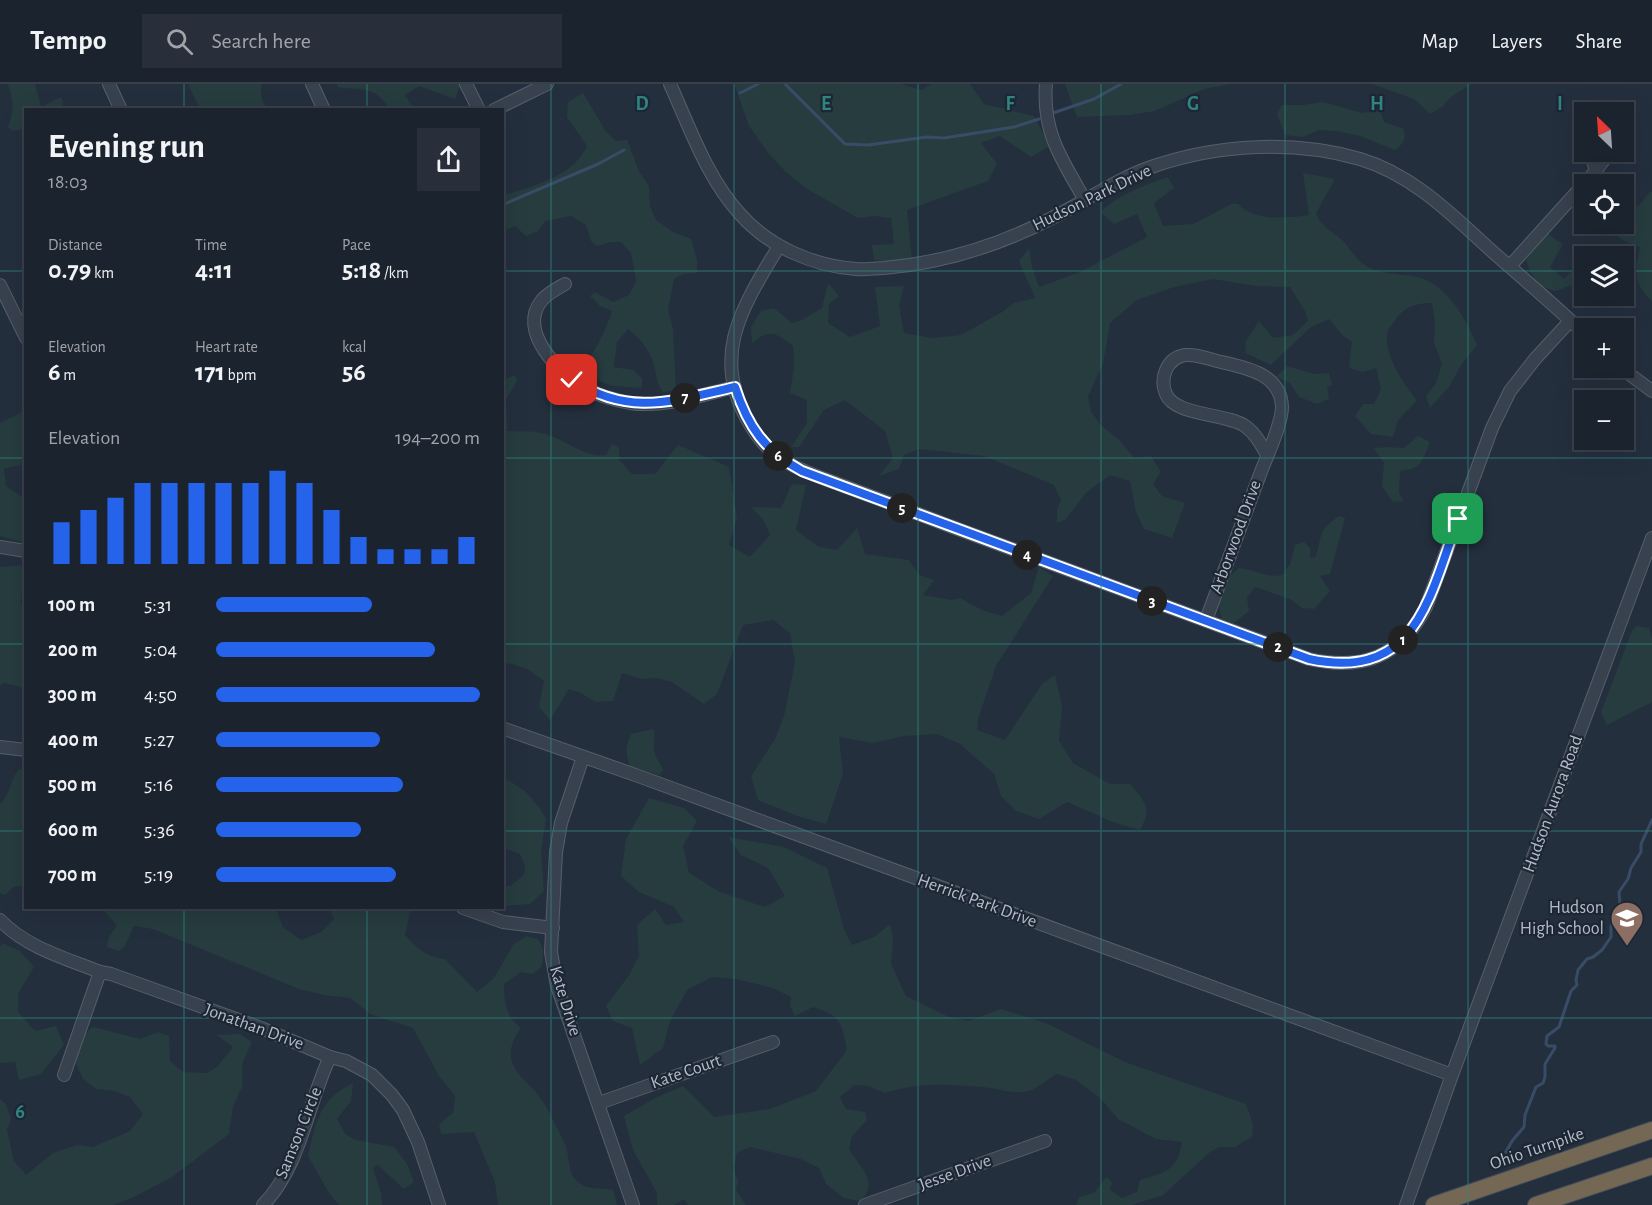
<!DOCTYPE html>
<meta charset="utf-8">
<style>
body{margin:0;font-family:"Alegreya Sans",sans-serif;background:#282f3a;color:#f1f3f6;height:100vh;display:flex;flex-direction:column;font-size:22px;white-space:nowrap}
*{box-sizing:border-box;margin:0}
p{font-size:20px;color:#a0a4aa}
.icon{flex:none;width:33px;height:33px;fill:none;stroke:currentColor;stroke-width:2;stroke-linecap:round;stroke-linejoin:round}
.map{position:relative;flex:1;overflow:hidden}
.drawer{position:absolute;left:24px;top:24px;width:480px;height:801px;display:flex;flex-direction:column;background:#1b232e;border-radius:0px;box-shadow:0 6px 24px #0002,0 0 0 2px #39404a}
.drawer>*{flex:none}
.needle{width:39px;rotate:335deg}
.fabs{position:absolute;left:1574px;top:18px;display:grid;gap:12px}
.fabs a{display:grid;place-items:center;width:60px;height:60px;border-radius:0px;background:#1b232e;box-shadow:0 6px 24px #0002,0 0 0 2px #39404a;font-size:30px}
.pin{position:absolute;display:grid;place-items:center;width:51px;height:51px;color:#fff;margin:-26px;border-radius:12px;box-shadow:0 3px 9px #0006}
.km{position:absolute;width:30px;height:30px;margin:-15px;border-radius:50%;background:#222;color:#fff;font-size:16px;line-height:30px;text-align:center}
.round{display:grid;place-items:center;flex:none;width:63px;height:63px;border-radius:0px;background:#282f3a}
.overview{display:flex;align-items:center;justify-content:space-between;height:102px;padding:0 24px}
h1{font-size:33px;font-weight:700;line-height:45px}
.figures{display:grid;grid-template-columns:repeat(3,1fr);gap:9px;height:102px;padding:6px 24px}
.figures div{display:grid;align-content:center}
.figures b{font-size:26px;font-weight:700}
.figures small{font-size:16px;font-weight:400}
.figures p{font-size:16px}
.chart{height:168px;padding:12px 24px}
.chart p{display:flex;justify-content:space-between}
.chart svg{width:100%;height:108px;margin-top:6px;stroke:#2563eb;stroke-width:6}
ul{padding:0 24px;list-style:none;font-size:20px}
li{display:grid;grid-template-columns:96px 72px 1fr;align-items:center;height:45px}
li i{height:15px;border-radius:8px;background:#2563eb}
header{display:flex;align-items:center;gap:36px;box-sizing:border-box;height:84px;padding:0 30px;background:#1b232e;border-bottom:2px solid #39404a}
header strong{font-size:28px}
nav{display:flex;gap:33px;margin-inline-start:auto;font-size:21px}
.search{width:420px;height:54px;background:#282f3a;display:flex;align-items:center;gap:15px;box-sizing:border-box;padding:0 21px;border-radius:0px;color:#a0a4aa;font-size:22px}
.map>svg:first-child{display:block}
.green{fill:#263c3f}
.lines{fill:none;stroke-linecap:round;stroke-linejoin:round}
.stream{stroke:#394c67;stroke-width:3}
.minor-casing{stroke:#565f6c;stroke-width:14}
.highway-casing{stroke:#434c59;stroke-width:18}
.minor{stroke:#38414e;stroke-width:12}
.highway{stroke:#746855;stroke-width:16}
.route-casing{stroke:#fff;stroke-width:12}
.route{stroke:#2563eb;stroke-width:8}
.grid{fill:none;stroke:#308480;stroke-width:1.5;stroke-opacity:0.55}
.labels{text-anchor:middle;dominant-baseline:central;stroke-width:4.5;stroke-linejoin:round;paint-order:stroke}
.street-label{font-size:18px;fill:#b4bcc9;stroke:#1d2633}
.poi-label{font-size:18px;fill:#b4bcc9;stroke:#1d2633;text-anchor:end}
.grid-label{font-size:20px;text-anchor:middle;font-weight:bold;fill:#308480;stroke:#1d2633;stroke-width:4.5;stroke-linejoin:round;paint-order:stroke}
</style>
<header>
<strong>Tempo</strong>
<div class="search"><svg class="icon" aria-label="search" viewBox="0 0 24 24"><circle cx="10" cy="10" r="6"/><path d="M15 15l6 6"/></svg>Search here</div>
<nav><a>Map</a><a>Layers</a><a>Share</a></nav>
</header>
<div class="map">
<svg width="1652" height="1121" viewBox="0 0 1652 1121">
<rect width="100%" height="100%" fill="#242f3e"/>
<g class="green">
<path d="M8 0H35L41 23 61 13 63 19 60 25 26 26 25 45 13 47 8 43C15 27 13 15 8 0Z"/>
<path d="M188 0H262C259 10 262 18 268 25H200Z"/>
<path d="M337 0H459L460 2 455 15 419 2 405 11 414 25 389 26C379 2 360 6 338 3Z"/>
<polygon points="734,0 901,0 921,6 932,0 970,0 984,20 1034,32 1050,62 1031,73 1000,52 981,59 997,80 988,97 907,126 912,175 892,178 874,176 872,161 894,160 891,134 874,132 858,134 807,105 785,87 769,70 749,42"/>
<polygon points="1065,0 1230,0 1204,5 1155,27 1129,31 1077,33"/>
<polygon points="1372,0 1472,0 1452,12 1442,23 1430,30 1414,15"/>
<path d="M583 9 605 46 616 57 627 56 639 87 649 102 650 122 656 136 673 148 691 155 697 176V189L683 190 674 195 668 225 673 245 676 306 663 308C656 299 657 292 654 281 649 265 641 255 628 245L617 258 614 283 633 286 642 294V304C615 302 601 304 583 283 596 266 605 248 612 227L600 222 590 212 595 208 613 218 629 211 636 197 631 169 621 158H610L597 162 591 157 586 141 571 132 545 137 538 147 526 152 515 142 503 147V112C533 101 572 94 587 62L567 33 568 18Z"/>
<path d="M1323 18 1362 29 1380 26 1384 38 1404 45C1406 56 1403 60 1395 66L1360 52 1336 47 1319 46 1303 53 1285 51 1277 30 1282 21H1303Z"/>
<path d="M1303 89 1335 95 1316 129C1321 143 1330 146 1341 155 1349 162 1354 173 1362 179 1383 195 1411 186 1432 199 1455 214 1466 237 1477 261L1461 281 1449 303 1430 324 1426 312 1436 299 1442 280 1434 259 1435 239 1432 219C1417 219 1405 222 1396 235 1393 239 1388 245 1387 250 1384 271 1405 301 1417 317L1398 336 1393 353 1371 350 1355 332 1363 320H1374L1381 305 1376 284 1363 288 1349 284 1352 258 1341 250 1329 235 1311 243 1271 281 1245 269 1246 257 1259 237 1273 254 1293 251 1308 237 1305 227 1290 203 1256 202 1213 195 1174 203 1137 216 1110 239 1103 280 1088 312 1091 328 1101 341 1121 358 1134 374 1151 372 1161 388 1153 400 1162 412 1185 419 1172 454 1144 445 1136 428 1130 397 1110 391 1087 408 1065 436 1057 439V426L1061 416 1054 401 984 372 918 365 904 371 899 385 879 392 893 374 885 347 845 316 824 326 799 363H791L807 339V316L790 309 794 284 793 262C776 249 770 244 752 259L751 243 761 227 774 224 792 239 802 236 822 224 828 199 839 212 829 220 828 239 850 253 880 242 875 203 904 202 899 221 904 249 932 254 961 251 1002 228 1014 219 1035 214 1019 177 1029 164 1032 183 1039 203 1080 188 1147 153 1137 130 1114 140 1100 128C1118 111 1144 101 1168 93L1174 104 1154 119 1163 142 1193 140 1232 120H1238C1255 138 1287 134 1309 131Z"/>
<path d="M1650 108H1652V217C1633 200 1635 187 1640 163L1622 156 1609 145 1612 140H1623V130L1640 120Z"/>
<polygon points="1548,150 1563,160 1550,183 1564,195 1584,175 1584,195 1582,198 1555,207 1539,202 1530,187 1526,176 1537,160"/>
<polygon points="1287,282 1314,290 1329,289 1332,301 1327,303 1329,315 1317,320 1299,313 1290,299 1276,293"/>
<path d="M515 291 517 297 506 316 507 347C519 348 533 346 545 350 566 356 585 374 606 371L612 360 619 364V376L632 390H655L678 361 729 383 737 434 729 461 750 473 770 451 764 437 751 423 781 424 792 400 806 401 796 446 819 463 837 466 857 444 865 470 909 476 919 491 934 496 923 511 952 516 960 514 982 526 1002 532 1031 509 1039 483 1053 492 996 582 978 635 977 646 1005 656 1042 600 1055 591 1062 622 1059 657 1073 679 1110 700H1130C1145 719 1153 723 1140 746L1113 738 1067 718 1039 735 1016 727 1001 712 994 690 960 660 937 650 904 652 873 659 839 653 843 690 826 740 797 732 758 716 751 692 775 655 784 632 795 578 790 549 773 536 743 541 717 610 704 620 672 598 656 594 642 595 622 589 613 617 595 618 581 609 569 605 550 636 539 623 544 597 529 586 509 579 503 581 502 297Z"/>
<polygon points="25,327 25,380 4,385 6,402 25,415 25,459 0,452 0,339"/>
<path d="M1418 352 1430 358C1422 377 1422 385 1400 387L1399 409 1404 417 1393 418 1382 402 1384 379 1374 364 1387 363 1404 364Z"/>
<path d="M1339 432 1345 434 1330 490 1320 492 1330 507 1314 525 1302 524 1290 515 1255 503 1247 514 1249 527 1234 539 1222 535 1217 516 1231 491 1239 484C1256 486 1266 494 1283 491L1290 480 1295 461 1304 458 1311 465 1310 473 1315 474C1324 451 1315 449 1339 432Z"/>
<polygon points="25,481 21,519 25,527 25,604 4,599 0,601 0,483"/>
<polygon points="1637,542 1649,544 1652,555 1652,618 1607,641 1601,628 1632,547"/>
<path d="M653 645C657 654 653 658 654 667 655 673 661 679 663 686L659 691 630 682C625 669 625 663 631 650Z"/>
<path d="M19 685H25V801L14 803 5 811 0 809V720C11 710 10 695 19 685Z"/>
<polygon points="502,692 525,707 539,723 546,735 541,767 544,807 530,820 503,822 503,802 510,802 524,791 525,782 520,770 503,764"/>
<path d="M649 714 684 724 697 737 683 762 689 789 720 808 765 823 785 812 768 784 741 771 728 753 784 763 827 784 844 845 852 861 874 853 890 840 893 855 891 880 906 912 947 932 968 937 1001 925 1048 940 1125 978 1246 1020 1253 1040 1252 1053 1235 1063H1219L1210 1068 1163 1111 1132 1121H1076L1079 1113 1094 1109 1106 1093 1112 1098 1110 1106 1122 1114 1137 1108 1140 1096C1166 1088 1177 1087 1182 1058L1156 1055 1118 1035 1101 1015 1076 996 1057 990C1048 995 1038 1004 1029 1007 1013 1011 998 1004 982 1003 949 1000 917 998 885 1009L868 1002 854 1001 840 1013 846 1025 865 1028 867 1036 852 1052 849 1065C860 1084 880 1098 860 1117L844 1114 826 1100 819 1084 801 1075 750 1063 737 1069 733 1084 738 1097 736 1106 746 1121H688L684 1115 674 1121H657V1109L633 1066 624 1032 657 1013 683 1002 714 1033 770 1025 816 1007 847 966C842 939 840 931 813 923L795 932 790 922 791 913 773 904 736 895 712 893 687 906 670 937 663 964 640 981 632 944 613 937 606 922 630 890 639 872 637 841 655 825 666 841 684 838 674 823 639 808 621 792 626 755Z"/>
<path d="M101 824H246L262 826 276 825 283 843 301 856 321 848 334 835 329 824H411L405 851C417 865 427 873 445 875L477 908 494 894 514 860 527 852 539 856 543 866 542 882 533 890 521 888 504 900C504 918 506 933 521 944 515 951 509 965 511 974 514 990 529 999 538 1011 549 1025 557 1044 565 1060 570 1071 567 1090 578 1098 589 1107 601 1103 613 1106L617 1121H498L495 1098 474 1048 441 1050 439 1040 453 1029 455 1012 439 992 413 944 370 930 351 914 324 911 299 905 153 845 134 842 125 862 119 867 107 863 109 853 117 841Z"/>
<polygon points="2,859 20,867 34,883 18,910 18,928 35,947 56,942 64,961 41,990 19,996 15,978 0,979 0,864"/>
<polygon points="93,943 140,955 158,948 169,952 170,977 183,988 207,989 217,983 233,963 217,951 240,950 252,958 242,980 242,1003 233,1022 229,1050 172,1093 132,1114 113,1121 0,1121 0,1015 6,1020 11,1035 7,1046 14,1077 26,1091 53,1069 77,1061 93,1063 130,1047 143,1030 130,1013 115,1007 96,1005 83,995 76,980 82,952"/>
<path d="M353 999 351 1017 337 1035 345 1050 356 1056 394 1063 407 1080 414 1098 404 1105 378 1081 373 1084 381 1109 382 1121H339L329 1109 308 1072C316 1037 319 1016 353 999Z"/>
</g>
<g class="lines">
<g class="stream">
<polyline points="785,0 845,60 868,61 927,53 944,54 1014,43 1039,35"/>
<polyline points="740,9 758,0"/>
<polyline points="1053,29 1094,15 1121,0"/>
<polyline points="502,121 598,80 624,66"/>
<polyline points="1506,1068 1512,1057 1524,1043 1525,1031 1536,1003 1543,999 1545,993 1545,980 1555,964 1555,962 1548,962 1546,960 1547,952 1559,943 1571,907 1577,901 1576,896 1578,886 1587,875 1593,873 1602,866 1611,853 1611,842 1620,821 1619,808 1628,795 1631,784 1641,768 1641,760 1652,736"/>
</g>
<g class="minor-casing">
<g id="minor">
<polyline points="109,0 121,26"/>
<polyline points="312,0 324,26"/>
<polyline points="466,0 479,26"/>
<path d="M670 0C690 44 707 94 740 130 769 163 814 182 856 185 865 186 875 184 884 184 942 179 1000 161 1052 134 1086 117 1118 94 1154 82 1219 60 1294 56 1360 75 1414 91 1453 132 1494 169 1524 195 1555 222 1584 249"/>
<path d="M1046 0C1042 48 1062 76 1085 116"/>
<polyline points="494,26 547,0"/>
<polyline points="1584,44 1581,52 1584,62"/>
<polyline points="1588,68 1593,77 1596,87"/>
<path d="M779 162C743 222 708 273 751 342 760 357 774 372 790 380 808 390 829 396 849 404 881 416 914 428 947 441 1067 486 1189 530 1309 575 1363 587 1400 573 1426 523L1492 344 1510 307 1535 275 1570 237"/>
<polyline points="1510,182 1593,90 1610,68"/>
<path d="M565 200C558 204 548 209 542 216 516 247 560 290 586 305 599 312 615 316 630 319 664 324 701 311 735 303"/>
<polyline points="0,201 26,254"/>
<polyline points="1621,284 1652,307"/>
<polyline points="0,463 26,467"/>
<path d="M1206 536 1259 393C1265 376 1282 341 1282 323 1281 289 1244 283 1217 277 1207 274 1196 270 1185 271 1167 274 1159 294 1166 310 1175 332 1225 329 1245 342 1255 349 1261 360 1267 371"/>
<polyline points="502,644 641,693 1452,991"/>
<polyline points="0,663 26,666"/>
<polyline points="583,673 561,739 556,768 551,868 557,902 633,1121"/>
<polyline points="463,824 503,838 553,844"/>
<path d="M0 836C27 864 65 874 100 888L111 890 261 944 330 973 346 977 372 991 392 1011 403 1026 418 1058 439 1121"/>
<polyline points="64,991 100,888"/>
<polyline points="599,1019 773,958"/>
<path d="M263 1121C301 1082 307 1021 330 973"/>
<polyline points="865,1121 1045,1057"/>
<polyline points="1406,1121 1452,991 1652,454"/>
</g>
</g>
<g class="highway-casing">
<g id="highway">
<polyline points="1434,1121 1652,1046"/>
<polyline points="1536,1121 1652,1082"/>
</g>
</g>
<use href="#minor" class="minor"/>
<use href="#highway" class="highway"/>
</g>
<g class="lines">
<g class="route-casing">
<path id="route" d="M572 296C630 333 672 317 735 303 748 343 765 367 802 387L1309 575C1416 598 1429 514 1458 435"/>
</g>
<use href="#route" class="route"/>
</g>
<path class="grid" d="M184 0V26M367 0V26M551 0V1121M734 0V1121M918 0V1121M1101 0V1121M1285 0V1121M1468 0V1121M0 187H26M502 187H1584M1623 187H1652M0 374H26M502 374H1652M0 560H26M502 560H1652M0 747H26M502 747H1652M184 824V1121M367 824V1121M0 934H1652"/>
<defs>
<g id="school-pin" transform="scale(1.725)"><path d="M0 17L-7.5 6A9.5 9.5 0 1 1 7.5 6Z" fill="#8d6e63" stroke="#1d2633"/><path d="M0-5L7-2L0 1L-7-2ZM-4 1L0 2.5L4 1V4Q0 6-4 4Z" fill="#fff"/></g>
</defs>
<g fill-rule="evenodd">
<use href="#school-pin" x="1627" y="834"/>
</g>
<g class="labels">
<g class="street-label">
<text transform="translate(1092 114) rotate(-26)">Hudson Park Drive</text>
<text transform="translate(1236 453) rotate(-70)">Arborwood Drive</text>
<text transform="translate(1553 720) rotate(-70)">Hudson Aurora Road</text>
<text transform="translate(977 817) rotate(20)">Herrick Park Drive</text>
<text transform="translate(565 917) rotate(73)">Kate Drive</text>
<text transform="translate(254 943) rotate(20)">Jonathan Drive</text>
<text transform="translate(686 988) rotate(-19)">Kate Court</text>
<text transform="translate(299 1049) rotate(-68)">Samson Circle</text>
<text transform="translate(1537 1065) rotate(-19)">Ohio Turnpike</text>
<text transform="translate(955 1089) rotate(-20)">Jesse Drive</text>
</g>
<g class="poi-label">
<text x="1604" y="824">Hudson<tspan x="1604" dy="21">High School</tspan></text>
</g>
</g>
<g class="grid-label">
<text x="642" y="26">D</text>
<text x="826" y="26">E</text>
<text x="1010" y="26">F</text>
<text x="1193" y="26">G</text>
<text x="1377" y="26">H</text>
<text x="1560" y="26">I</text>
<text x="20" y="1034">6</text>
</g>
</svg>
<div class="fabs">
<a><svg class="needle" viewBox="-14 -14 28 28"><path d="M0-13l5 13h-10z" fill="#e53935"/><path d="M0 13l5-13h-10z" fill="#a0a4aa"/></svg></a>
<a><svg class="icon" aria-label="locate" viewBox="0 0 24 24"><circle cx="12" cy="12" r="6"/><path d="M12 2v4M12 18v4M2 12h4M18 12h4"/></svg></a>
<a><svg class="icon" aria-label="layers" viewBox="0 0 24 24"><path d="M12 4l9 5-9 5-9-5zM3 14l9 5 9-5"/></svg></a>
<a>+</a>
<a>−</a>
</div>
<div class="pin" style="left:1458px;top:435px;background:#1e9e55"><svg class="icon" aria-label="arrive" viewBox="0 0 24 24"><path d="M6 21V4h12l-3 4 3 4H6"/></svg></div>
<div class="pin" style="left:572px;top:296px;background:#d93025"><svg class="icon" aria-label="check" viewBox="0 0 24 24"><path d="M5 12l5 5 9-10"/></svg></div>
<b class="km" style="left:1403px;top:556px">1</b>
<b class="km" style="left:1278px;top:563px">2</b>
<b class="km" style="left:1152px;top:517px">3</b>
<b class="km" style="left:1027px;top:471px">4</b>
<b class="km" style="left:902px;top:424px">5</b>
<b class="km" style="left:778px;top:372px">6</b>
<b class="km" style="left:685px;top:314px">7</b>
<section class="drawer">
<div class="overview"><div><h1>Evening run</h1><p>18:03</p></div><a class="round"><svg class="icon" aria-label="share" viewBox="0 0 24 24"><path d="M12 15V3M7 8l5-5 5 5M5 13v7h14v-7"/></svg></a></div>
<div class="figures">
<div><p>Distance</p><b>0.79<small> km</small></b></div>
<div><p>Time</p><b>4:11</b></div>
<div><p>Pace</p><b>5:18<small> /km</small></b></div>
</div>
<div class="figures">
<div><p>Elevation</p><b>6<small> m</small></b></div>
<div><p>Heart rate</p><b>171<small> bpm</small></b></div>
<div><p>kcal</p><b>56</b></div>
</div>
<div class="chart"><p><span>Elevation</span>194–200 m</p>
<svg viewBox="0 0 160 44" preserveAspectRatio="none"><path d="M5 44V27M15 44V22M25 44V17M35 44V11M45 44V11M55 44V11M65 44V11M75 44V11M85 44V6M95 44V11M105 44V22M115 44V33M125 44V38M135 44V38M145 44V38M155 44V33"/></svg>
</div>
<ul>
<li><b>100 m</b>5:31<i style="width:59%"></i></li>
<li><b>200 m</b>5:04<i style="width:83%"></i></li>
<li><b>300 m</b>4:50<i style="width:100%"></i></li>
<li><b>400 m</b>5:27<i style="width:62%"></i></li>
<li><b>500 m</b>5:16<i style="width:71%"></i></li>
<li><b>600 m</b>5:36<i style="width:55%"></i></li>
<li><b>700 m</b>5:19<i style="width:68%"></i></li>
</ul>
</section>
</div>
